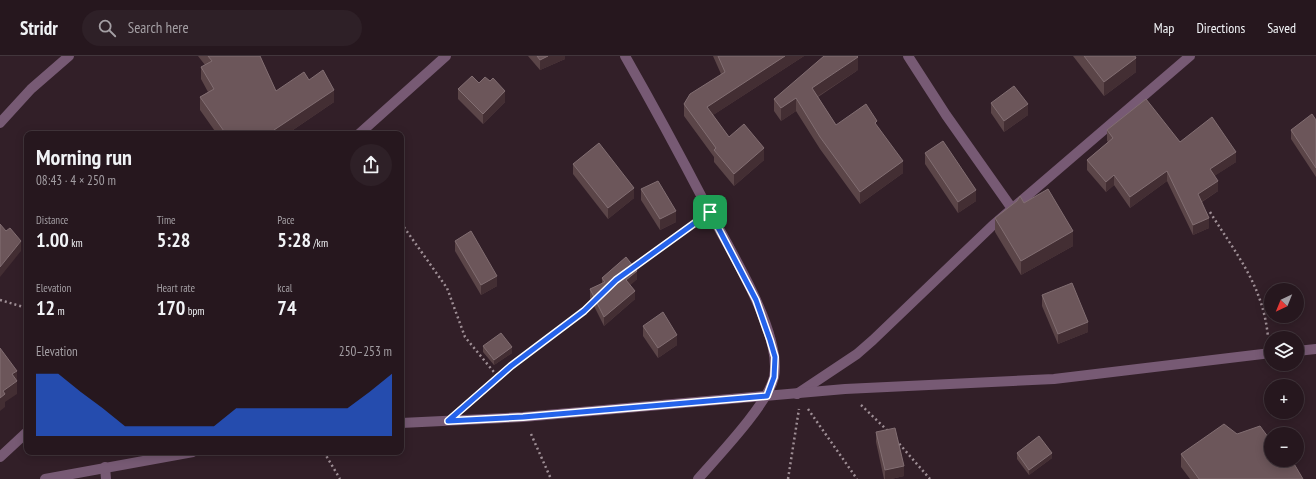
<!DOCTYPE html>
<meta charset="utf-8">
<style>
body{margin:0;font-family:"PT Sans Narrow",sans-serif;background:#2e2027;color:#f1f3f6;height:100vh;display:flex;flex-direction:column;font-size:15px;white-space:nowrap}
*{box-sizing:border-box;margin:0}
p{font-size:13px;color:#a49fa4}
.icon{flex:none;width:22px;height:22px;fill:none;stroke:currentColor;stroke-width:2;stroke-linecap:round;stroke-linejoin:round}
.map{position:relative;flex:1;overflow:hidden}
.side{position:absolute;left:24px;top:75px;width:380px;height:324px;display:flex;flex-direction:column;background:#26171e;border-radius:8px;box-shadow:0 2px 10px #0003,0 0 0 1px #42363c}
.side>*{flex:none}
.needle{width:26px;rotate:223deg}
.buttons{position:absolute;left:1264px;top:227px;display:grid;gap:8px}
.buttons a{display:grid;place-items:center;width:40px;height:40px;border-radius:50%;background:#26171e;box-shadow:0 2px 10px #0003,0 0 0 1px #42363c;font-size:20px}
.pin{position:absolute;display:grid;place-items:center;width:34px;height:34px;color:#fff;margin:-17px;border-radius:8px;box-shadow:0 2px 6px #0006}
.round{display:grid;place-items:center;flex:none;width:42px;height:42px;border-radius:21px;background:#2e2027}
.head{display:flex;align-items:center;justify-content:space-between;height:68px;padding:0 12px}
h1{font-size:22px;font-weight:700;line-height:30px}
.metrics{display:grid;grid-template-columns:repeat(3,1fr);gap:6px;height:68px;padding:4px 12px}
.metrics div{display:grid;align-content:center}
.metrics b{font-size:20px;font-weight:700}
.metrics small{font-size:11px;font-weight:400}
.metrics p{font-size:11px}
.chart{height:112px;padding:8px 12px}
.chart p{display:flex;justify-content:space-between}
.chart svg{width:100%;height:72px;margin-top:4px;fill:#2563eb;opacity:.7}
header{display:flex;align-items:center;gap:24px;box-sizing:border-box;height:56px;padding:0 20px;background:#26171e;border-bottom:1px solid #42363c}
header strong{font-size:19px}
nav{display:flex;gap:22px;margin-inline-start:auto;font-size:14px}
.search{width:280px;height:36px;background:#2e2027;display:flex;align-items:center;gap:10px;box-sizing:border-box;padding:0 14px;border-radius:22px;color:#a49fa4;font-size:15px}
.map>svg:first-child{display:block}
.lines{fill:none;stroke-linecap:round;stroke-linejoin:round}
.path{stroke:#9f8f96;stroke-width:2.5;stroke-dasharray:2 3;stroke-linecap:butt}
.minor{stroke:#775a74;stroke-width:10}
.tertiary{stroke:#775a74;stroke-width:10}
.wall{fill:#5b4548}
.shaded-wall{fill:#432e33}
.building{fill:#6c565a;stroke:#826e72}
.route-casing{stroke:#fff;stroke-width:8}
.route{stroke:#2563eb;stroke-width:5}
</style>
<header>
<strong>Stridr</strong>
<div class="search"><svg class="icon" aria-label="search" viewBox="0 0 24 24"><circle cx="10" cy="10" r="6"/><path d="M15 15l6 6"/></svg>Search here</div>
<nav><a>Map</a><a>Directions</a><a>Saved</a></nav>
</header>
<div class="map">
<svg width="1316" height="423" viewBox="0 0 1316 423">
<rect width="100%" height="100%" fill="#321f28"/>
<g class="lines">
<g class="path">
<path d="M1210 156C1236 198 1263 229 1268 281"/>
<polyline points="401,167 447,232 465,281 498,321"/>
<polyline points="631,213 697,165"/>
<polyline points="0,244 27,252"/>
<polyline points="470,346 511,310 584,255 594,244"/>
<polyline points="861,349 889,376"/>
<polyline points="808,353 857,423"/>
<polyline points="531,378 551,423"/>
<polyline points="896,384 930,423"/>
<polyline points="324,396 340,423"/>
<polyline points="788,423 799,353"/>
</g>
<g class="minor">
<path d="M625 0C653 49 680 99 706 149 727 189 783 277 774 321 768 348 718 400 698 423"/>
<polyline points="908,0 946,59 1013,154"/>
<polyline points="0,67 31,33 69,0"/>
<polyline points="359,78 446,0"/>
<polyline points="797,338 857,298 873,284 992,170 1190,0"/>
<polyline points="0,401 27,376"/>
<polyline points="105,411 106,423"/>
</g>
<g class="tertiary">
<polyline points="1297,295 1316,293"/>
<polyline points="401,367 523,361 845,333 1054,323 1271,297"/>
<polyline points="45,423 193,396"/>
</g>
</g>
<g class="wall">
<polygon points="198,0 260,0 276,35 309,24 334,46 287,78 217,78 200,54 200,41 208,36 201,23 201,11 205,9"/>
<polygon points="528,0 565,0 565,3 540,14"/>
<polygon points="713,0 804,0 713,59 729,81 764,104 734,130 714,106 714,101 684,60 684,48 721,18"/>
<polygon points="1073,0 1135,0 1136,16 1104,40"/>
<polygon points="858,14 818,41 836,69 877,70 903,117 860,148 820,93 796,55 781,65 774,55 774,43"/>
<polygon points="490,25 505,46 483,68 458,43 458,33 479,27"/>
<polygon points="991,47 1028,59 1004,76 991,57"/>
<polygon points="1316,64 1316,121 1291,83 1291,74"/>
<polygon points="1107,74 1180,86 1236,106 1214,120 1218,135 1202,146 1209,172 1193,179 1167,125 1130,152 1114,129 1106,136 1087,114 1087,104 1108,86 1107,85"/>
<polygon points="925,97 976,145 958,157 925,108"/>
<polygon points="573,108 634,142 608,163 573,118"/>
<polygon points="641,133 676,166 660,174 641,144"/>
<polygon points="1024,147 1073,190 1021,219 995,176 995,162"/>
<polygon points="455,185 497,230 481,239 455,195"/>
<polygon points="602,222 637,223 630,229 635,243 604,270 590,242 590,233 602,228"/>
<polygon points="1042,239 1088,276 1058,288 1042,250"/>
<polygon points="643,270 677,289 658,302 643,280"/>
<polygon points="483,290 512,297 494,309 483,296"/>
<polygon points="876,376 904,420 891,423 884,423 876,386"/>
<polygon points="1237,378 1288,409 1303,423 1190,423 1181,411 1181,398"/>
<polygon points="1017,397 1052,402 1029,419 1017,403"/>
</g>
<g class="shaded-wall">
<polygon points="548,0 565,0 565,3 540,14 540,4"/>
<polygon points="785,0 804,0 707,63 707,51"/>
<polygon points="858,1 858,14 812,44 812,32"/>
<polygon points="1136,2 1136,16 1104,40 1104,26"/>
<polygon points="334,34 334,46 287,78 274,78 274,74"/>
<polygon points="505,35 505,46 483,68 483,58"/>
<polygon points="796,42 796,55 781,65 781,52"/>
<polygon points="1028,48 1028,59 1004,76 1004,65"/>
<polygon points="764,92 764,104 734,130 734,118"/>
<polygon points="1236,96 1236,106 1210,123 1210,113"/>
<polygon points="903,105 903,117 860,148 860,136"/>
<polygon points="1167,115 1167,125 1130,152 1130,141"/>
<polygon points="1114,119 1114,129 1106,136 1106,126"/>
<polygon points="1218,125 1218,135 1198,148 1198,138"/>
<polygon points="634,132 634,142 608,163 608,152"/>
<polygon points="976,134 976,145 958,157 958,146"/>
<polygon points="676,155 676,166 660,174 660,163"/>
<polygon points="1209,162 1209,172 1193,179 1193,169"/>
<polygon points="1073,175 1073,190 1021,219 1021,205"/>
<polygon points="401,177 402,177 402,187 401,188"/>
<polygon points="21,185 21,195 0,221 0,211"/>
<polygon points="637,215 637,223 626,233 626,224"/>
<polygon points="497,220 497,230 481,239 481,229"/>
<polygon points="635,235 635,243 604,270 604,261"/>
<polygon points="1088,266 1088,276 1058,288 1058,278"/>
<polygon points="677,279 677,289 658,302 658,292"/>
<polygon points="512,291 512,297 494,309 494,304"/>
<polygon points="17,315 17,338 5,346 5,351 0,355 0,342 3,335 12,318"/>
<polygon points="1052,397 1052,402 1029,419 1029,414"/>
<polygon points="904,410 904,420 891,423 885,423 885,414"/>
</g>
<g class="building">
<polygon points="208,0 260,0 276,35 304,16 309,24 323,14 334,34 274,74 278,78 226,78 200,41 214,33 201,11 212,5"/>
<polygon points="537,0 548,0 540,4"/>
<polygon points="718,0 785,0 707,51 729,81 744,68 764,92 734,118 714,94 716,92 684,48 690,38 725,16"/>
<polygon points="824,0 857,0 858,1 812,32 836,69 866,48 877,65 875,67 903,105 860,136 820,81 796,42 781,52 774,43"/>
<polygon points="1084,0 1135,0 1136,2 1104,26"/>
<polygon points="472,20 479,27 485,21 490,25 493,22 505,35 483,58 458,33"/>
<polygon points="1014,30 1028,48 1004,65 991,47"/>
<polygon points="1146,43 1180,86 1212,61 1236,96 1210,113 1218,125 1198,138 1209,162 1193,169 1167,115 1130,141 1114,119 1106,126 1087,104 1113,82 1107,74"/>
<polygon points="1312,58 1316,64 1316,112 1291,74"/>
<polygon points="943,85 976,134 958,146 925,97"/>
<polygon points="599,87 634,132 608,152 573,108"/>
<polygon points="658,125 676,155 660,163 641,133"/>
<polygon points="1048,133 1073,175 1021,205 995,162 1017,145 1020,140 1024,147"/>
<polygon points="0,168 6,175 10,172 21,185 0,211"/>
<polygon points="471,175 497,220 481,229 455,185"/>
<polygon points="626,201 637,215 626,224 635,235 604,261 590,233 605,226 602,222"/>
<polygon points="1072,227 1088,266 1058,278 1042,239"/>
<polygon points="663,256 677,279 658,292 643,270"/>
<polygon points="501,277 512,291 494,304 483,290"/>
<polygon points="0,292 17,315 12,318 17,325 3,335 5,338 0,342"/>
<polygon points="1224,368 1237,378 1260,370 1271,385 1271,404 1285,404 1288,409 1293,406 1303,423 1199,423 1181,398"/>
<polygon points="895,372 904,410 885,414 876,376"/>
<polygon points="1039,380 1052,397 1029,414 1017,397"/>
</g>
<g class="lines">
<g class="route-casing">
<polygon id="route" points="710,156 756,244 770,284 775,301 774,321 767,340 523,361 448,365 511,310 584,255 616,224"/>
</g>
<use href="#route" class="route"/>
</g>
</svg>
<div class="buttons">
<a><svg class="needle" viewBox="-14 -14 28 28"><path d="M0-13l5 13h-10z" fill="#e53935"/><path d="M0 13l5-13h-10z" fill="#a49fa4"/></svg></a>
<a><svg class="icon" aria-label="layers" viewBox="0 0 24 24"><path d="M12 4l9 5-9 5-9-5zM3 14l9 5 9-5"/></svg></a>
<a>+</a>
<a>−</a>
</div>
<div class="pin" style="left:710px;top:156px;background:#1e9e55"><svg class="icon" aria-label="arrive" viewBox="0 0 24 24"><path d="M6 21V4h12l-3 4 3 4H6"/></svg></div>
<section class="side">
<div class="head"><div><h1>Morning run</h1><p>08:43 · 4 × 250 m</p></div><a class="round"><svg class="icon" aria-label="share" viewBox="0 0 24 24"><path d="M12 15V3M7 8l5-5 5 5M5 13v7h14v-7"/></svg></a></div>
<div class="metrics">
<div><p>Distance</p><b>1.00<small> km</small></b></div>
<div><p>Time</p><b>5:28</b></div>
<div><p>Pace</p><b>5:28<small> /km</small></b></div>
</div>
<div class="metrics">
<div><p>Elevation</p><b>12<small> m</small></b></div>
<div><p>Heart rate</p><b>170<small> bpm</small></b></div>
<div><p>kcal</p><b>74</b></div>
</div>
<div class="chart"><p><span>Elevation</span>250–253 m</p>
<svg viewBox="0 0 160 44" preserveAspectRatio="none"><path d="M0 44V6L10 6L20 17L30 27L40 38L50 38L60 38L70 38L80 38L90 27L100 27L110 27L120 27L130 27L140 27L150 17L160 6V44z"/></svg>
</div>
</section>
</div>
